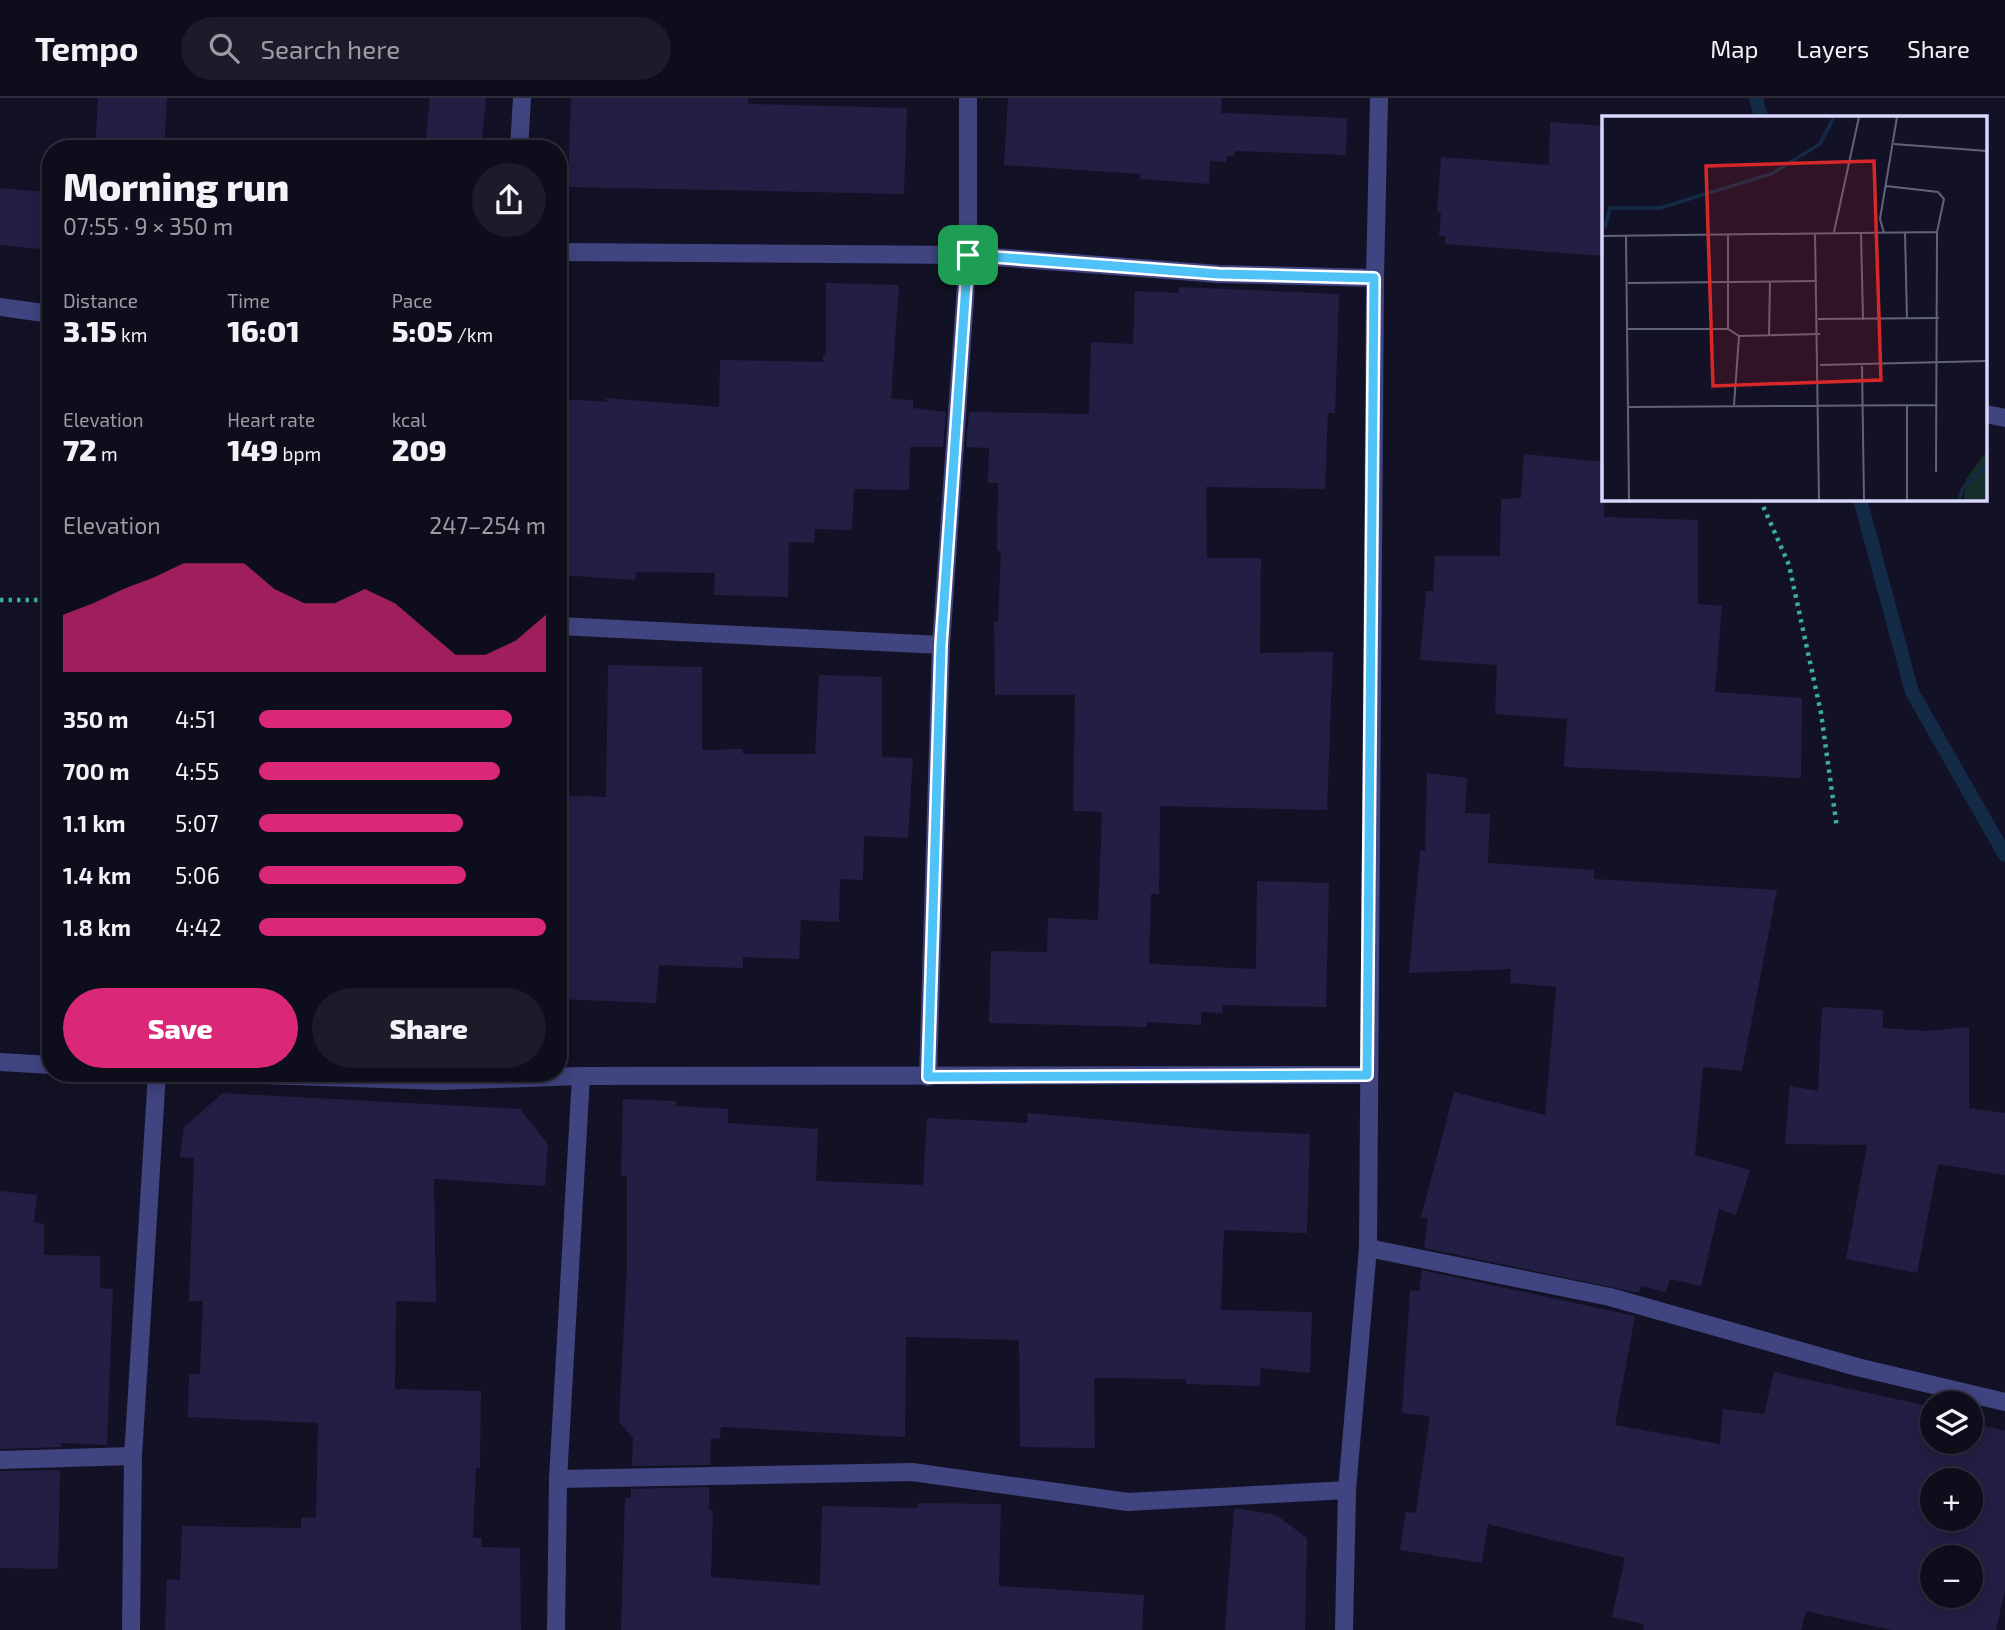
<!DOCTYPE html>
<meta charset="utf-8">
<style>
body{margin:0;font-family:"Exo 2",sans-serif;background:#1c1b29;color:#f1f3f6;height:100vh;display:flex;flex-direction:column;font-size:26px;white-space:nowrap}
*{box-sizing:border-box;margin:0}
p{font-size:23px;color:#9b9ca3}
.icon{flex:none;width:38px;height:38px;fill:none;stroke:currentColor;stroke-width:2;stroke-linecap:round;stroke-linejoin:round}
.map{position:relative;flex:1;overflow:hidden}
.panel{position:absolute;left:42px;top:42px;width:525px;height:942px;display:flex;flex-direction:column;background:#0e0d1c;border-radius:28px;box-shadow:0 4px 18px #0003,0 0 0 2px #2e2d3b}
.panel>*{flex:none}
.controls{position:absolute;left:1920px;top:1293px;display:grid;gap:14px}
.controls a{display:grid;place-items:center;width:63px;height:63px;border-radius:50%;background:#0e0d1c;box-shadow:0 4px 18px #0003,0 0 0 2px #2e2d3b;font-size:35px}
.pin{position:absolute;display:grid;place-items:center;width:60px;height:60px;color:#fff;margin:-30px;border-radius:14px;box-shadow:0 4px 10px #0006}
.round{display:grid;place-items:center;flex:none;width:74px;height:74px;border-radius:37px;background:#1c1b29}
.overview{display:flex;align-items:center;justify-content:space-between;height:119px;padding:0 21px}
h1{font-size:38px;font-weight:800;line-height:52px}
.stats{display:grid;grid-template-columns:repeat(3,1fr);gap:10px;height:119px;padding:7px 21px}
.stats div{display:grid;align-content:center}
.stats b{font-size:30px;font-weight:800}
.stats small{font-size:19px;font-weight:400}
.stats p{font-size:19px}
.chart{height:196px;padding:14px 21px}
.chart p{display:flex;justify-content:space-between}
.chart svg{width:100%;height:126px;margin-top:7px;fill:#db2777;opacity:.7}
.button{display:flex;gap:14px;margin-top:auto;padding:14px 21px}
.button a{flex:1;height:80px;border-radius:42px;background:#db2777;color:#fff;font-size:28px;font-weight:800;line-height:80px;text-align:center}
.button a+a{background:#1c1b29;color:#f1f3f6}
ul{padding:0 21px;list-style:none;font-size:23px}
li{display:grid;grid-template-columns:112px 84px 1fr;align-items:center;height:52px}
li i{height:18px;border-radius:9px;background:#db2777}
header{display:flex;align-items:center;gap:42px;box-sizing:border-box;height:98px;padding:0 35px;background:#0e0d1c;border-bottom:2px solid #2e2d3b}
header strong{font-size:33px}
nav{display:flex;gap:38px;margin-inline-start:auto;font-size:24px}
.search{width:490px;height:63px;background:#1c1b29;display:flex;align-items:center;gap:18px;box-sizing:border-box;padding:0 24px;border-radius:38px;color:#9b9ca3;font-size:26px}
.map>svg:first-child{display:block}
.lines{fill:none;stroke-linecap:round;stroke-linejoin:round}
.stream{stroke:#132b47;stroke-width:14}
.building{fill:#231f44;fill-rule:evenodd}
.path{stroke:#3aae9d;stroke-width:4.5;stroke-dasharray:3.5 5;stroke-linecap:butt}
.minor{stroke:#404480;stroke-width:18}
.route-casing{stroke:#fff;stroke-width:14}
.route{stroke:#4fc3f7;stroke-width:9}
.inset-river{fill:none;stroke:#132b47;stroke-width:3.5}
.inset-road{fill:none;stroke:#62617b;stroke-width:2}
.view{fill:#d62828;fill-opacity:0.15;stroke:#d62828;stroke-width:3.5}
.inset-edge{fill:none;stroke:#d9d8fc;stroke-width:3.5}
</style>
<header>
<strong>Tempo</strong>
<div class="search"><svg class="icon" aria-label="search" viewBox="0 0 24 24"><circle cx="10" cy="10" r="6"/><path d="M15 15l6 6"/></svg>Search here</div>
<nav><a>Map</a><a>Layers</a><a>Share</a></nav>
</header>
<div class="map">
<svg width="2005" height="1532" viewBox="0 0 2005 1532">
<rect width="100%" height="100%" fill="#131125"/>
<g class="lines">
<g class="stream">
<polyline points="1756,0 1761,19"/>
<polyline points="1860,401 1912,594 2005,757"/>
</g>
</g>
<g class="building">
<polygon points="98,0 167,0 164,51 95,51"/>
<polygon points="430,0 486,0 481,51 425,49"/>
<polygon points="571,0 748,0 748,6 907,10 904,96 568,89"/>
<polygon points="1008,0 1222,0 1221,15 1347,20 1346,57 1235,53 1234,58 1227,58 1226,64 1210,63 1209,86 1140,81 1141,76 1004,67"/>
<polygon points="1550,24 1604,28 1604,158 1445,146 1445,138 1439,138 1441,114 1437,114 1441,59 1549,67"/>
<polygon points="0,90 46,94 41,151 0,147"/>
<polygon points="826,185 899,187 891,301 913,302 913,310 946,314 943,349 910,349 909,392 854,391 852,432 815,431 814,445 789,444 788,499 714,497 715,475 636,474 635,482 558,477 561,301 608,304 605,300 719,309 720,262 823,264 823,257 826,257"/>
<polygon points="1179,189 1339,196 1335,315 1328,315 1325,391 1206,389 1207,460 1261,460 1260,555 1333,554 1327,712 1160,708 1159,796 1151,796 1149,866 1256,871 1257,783 1329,785 1326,909 1223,907 1222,915 1201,914 1201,927 1147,924 1147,929 989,925 991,853 1047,854 1048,820 1098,822 1102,714 1073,713 1075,597 995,597 994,524 998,524 1001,453 997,453 998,385 988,385 989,350 966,349 969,314 1089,316 1091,244 1133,246 1135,193 1179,195"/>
<polygon points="1524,356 1604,364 1604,419 1698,422 1698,506 1722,508 1715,594 1802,600 1801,680 1564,669 1567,621 1495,616 1497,567 1420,562 1426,493 1433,493 1435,458 1500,458 1501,401 1521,400"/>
<polygon points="608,567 702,569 702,652 743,651 743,656 815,656 819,577 882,579 882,659 913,660 908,740 864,738 863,782 840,781 839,824 801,822 799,861 743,859 743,870 659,867 656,905 558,901 558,697 606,699"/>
<polygon points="1427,675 1467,680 1465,715 1490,716 1488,765 1594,772 1594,781 1777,792 1742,973 1703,969 1695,1057 1750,1072 1736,1117 1719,1111 1701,1188 1670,1181 1666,1194 1641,1188 1639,1195 1424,1150 1428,1121 1421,1119 1454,994 1545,1017 1556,889 1510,885 1511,871 1409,875 1420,753 1425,753"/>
<polygon points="1822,909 1883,912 1883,930 1927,933 1969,929 1969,1010 2005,1015 2005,1077 1938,1066 1917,1175 1846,1161 1867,1047 1785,1046 1790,988 1818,993"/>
<polygon points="223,995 520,1011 548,1046 545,1088 434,1081 436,1204 396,1203 395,1291 481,1293 480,1370 476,1370 473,1440 482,1440 481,1449 520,1450 521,1532 165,1532 167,1481 180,1482 182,1428 301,1430 301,1419 316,1420 318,1325 188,1319 189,1276 200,1276 203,1203 189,1203 194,1060 180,1059 184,1029"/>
<polygon points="623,1001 676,1003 675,1008 728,1011 728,1025 818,1031 816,1083 923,1087 927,1020 1027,1025 1028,1015 1231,1033 1310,1036 1307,1135 1224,1132 1221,1212 1312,1214 1310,1275 1261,1270 1260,1288 1186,1286 1186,1281 1094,1280 1095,1350 1020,1349 1019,1242 906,1239 905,1339 721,1329 720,1341 711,1340 710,1367 632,1368 633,1340 619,1324 627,1167 627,1078 621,1078"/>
<polygon points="0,1093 37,1097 34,1124 44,1126 44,1157 100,1158 100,1190 113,1191 107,1347 61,1345 61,1349 0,1351"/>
<path d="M1422 1172 1635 1218 1615 1327 1720 1346 1723 1311 1764 1316 1774 1274 1932 1309V1344H1970V1324L2005 1333V1492L1996 1532H1891L1806 1513 1801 1532H1643L1644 1526 1612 1519 1625 1460 1488 1426 1482 1465 1400 1452 1406 1414 1416 1415 1430 1318 1402 1315 1410 1192 1419 1193ZM1932 1382H1970V1421H1932ZM1932 1460H1970V1498H1932Z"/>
<polygon points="60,1372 58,1471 0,1470 0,1373"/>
<polygon points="709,1389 709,1412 713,1412 711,1479 820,1487 822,1408 918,1410 918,1405 1001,1406 999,1488 1144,1497 1142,1532 621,1532 625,1400 631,1400 631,1391"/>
<polygon points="1234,1410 1276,1417 1307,1440 1305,1532 1225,1532"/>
</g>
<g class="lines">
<g class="path">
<polyline points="1760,401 1789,467 1821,615 1837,730"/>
<polyline points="0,502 51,502"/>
</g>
<g class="minor">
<polyline points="519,51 522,0"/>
<polyline points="558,154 968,157 1219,176 1375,180"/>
<polyline points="0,209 51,216"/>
<polyline points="1986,316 2005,320"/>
<polyline points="558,528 941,547"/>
<polyline points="0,964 51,967"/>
<polyline points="199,975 442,983 581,978 1367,977"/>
<polyline points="928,979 941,547 968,157 968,0"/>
<polyline points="1368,1150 1610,1199 1857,1269 2005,1304"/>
<polyline points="0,1362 133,1358"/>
<polyline points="558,1381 912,1374 1128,1404 1347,1392"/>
<polyline points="131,1532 133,1358 157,975"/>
<polyline points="556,1532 558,1381 581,978"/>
<polyline points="1344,1532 1347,1392 1368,1150 1375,180 1379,0"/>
</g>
</g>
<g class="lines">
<g class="route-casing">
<polygon id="route" points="968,157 1219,176 1374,180 1367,977 928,979 941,547"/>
</g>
<use href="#route" class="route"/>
</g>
<g transform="translate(1602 18)">
<rect width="385" height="385" fill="#131125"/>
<path d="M385 335V384H362L364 363Z" fill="#152e2b"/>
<path class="inset-river" d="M3 112 8 92H58L169 58 218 28 232 1M357 384 361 372 385 349"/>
<path class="inset-road" d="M292 28 385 35M284 70 336 76 342 83 335 116 334 356M385 112V210M232 116 257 1M213 117 217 384M259 117 261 204M282 117 278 103 295 1M303 117 305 203M126 119V213M0 120 335 116M24 120 27 384M26 167 215 165M216 203 337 202M25 213H126L137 220 132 289M167 219 168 165M137 220 218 218M218 249 385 245M260 250 262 384M385 258V283M305 289V384M27 291 334 289"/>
<path class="view" d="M272 45 279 264 111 270 104 50Z"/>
<rect width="385" height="385" class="inset-edge"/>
</g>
</svg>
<div class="controls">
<a><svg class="icon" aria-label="layers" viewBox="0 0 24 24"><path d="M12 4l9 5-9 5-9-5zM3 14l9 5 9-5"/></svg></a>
<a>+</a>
<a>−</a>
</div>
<div class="pin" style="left:968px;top:157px;background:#1e9e55"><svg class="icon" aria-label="arrive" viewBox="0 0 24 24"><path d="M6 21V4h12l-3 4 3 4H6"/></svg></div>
<section class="panel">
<div class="overview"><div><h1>Morning run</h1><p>07:55 · 9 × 350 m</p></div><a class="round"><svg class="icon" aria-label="share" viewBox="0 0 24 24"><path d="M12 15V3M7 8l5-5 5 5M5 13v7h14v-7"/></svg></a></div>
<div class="stats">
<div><p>Distance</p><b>3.15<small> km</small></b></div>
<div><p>Time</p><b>16:01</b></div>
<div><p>Pace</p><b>5:05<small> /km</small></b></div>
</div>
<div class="stats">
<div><p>Elevation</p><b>72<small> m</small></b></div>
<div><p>Heart rate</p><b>149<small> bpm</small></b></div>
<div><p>kcal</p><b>209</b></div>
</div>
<div class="chart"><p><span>Elevation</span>247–254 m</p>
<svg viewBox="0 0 160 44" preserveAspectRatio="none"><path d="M0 44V24L10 20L20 15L30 11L40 6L50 6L60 6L70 15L80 20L90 20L100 15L110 20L120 29L130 38L140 38L150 33L160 24V44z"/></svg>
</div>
<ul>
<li><b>350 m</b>4:51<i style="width:88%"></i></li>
<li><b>700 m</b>4:55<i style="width:84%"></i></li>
<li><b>1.1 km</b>5:07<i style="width:71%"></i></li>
<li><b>1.4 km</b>5:06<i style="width:72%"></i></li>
<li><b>1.8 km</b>4:42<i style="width:100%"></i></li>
</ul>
<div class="button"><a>Save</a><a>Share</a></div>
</section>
</div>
